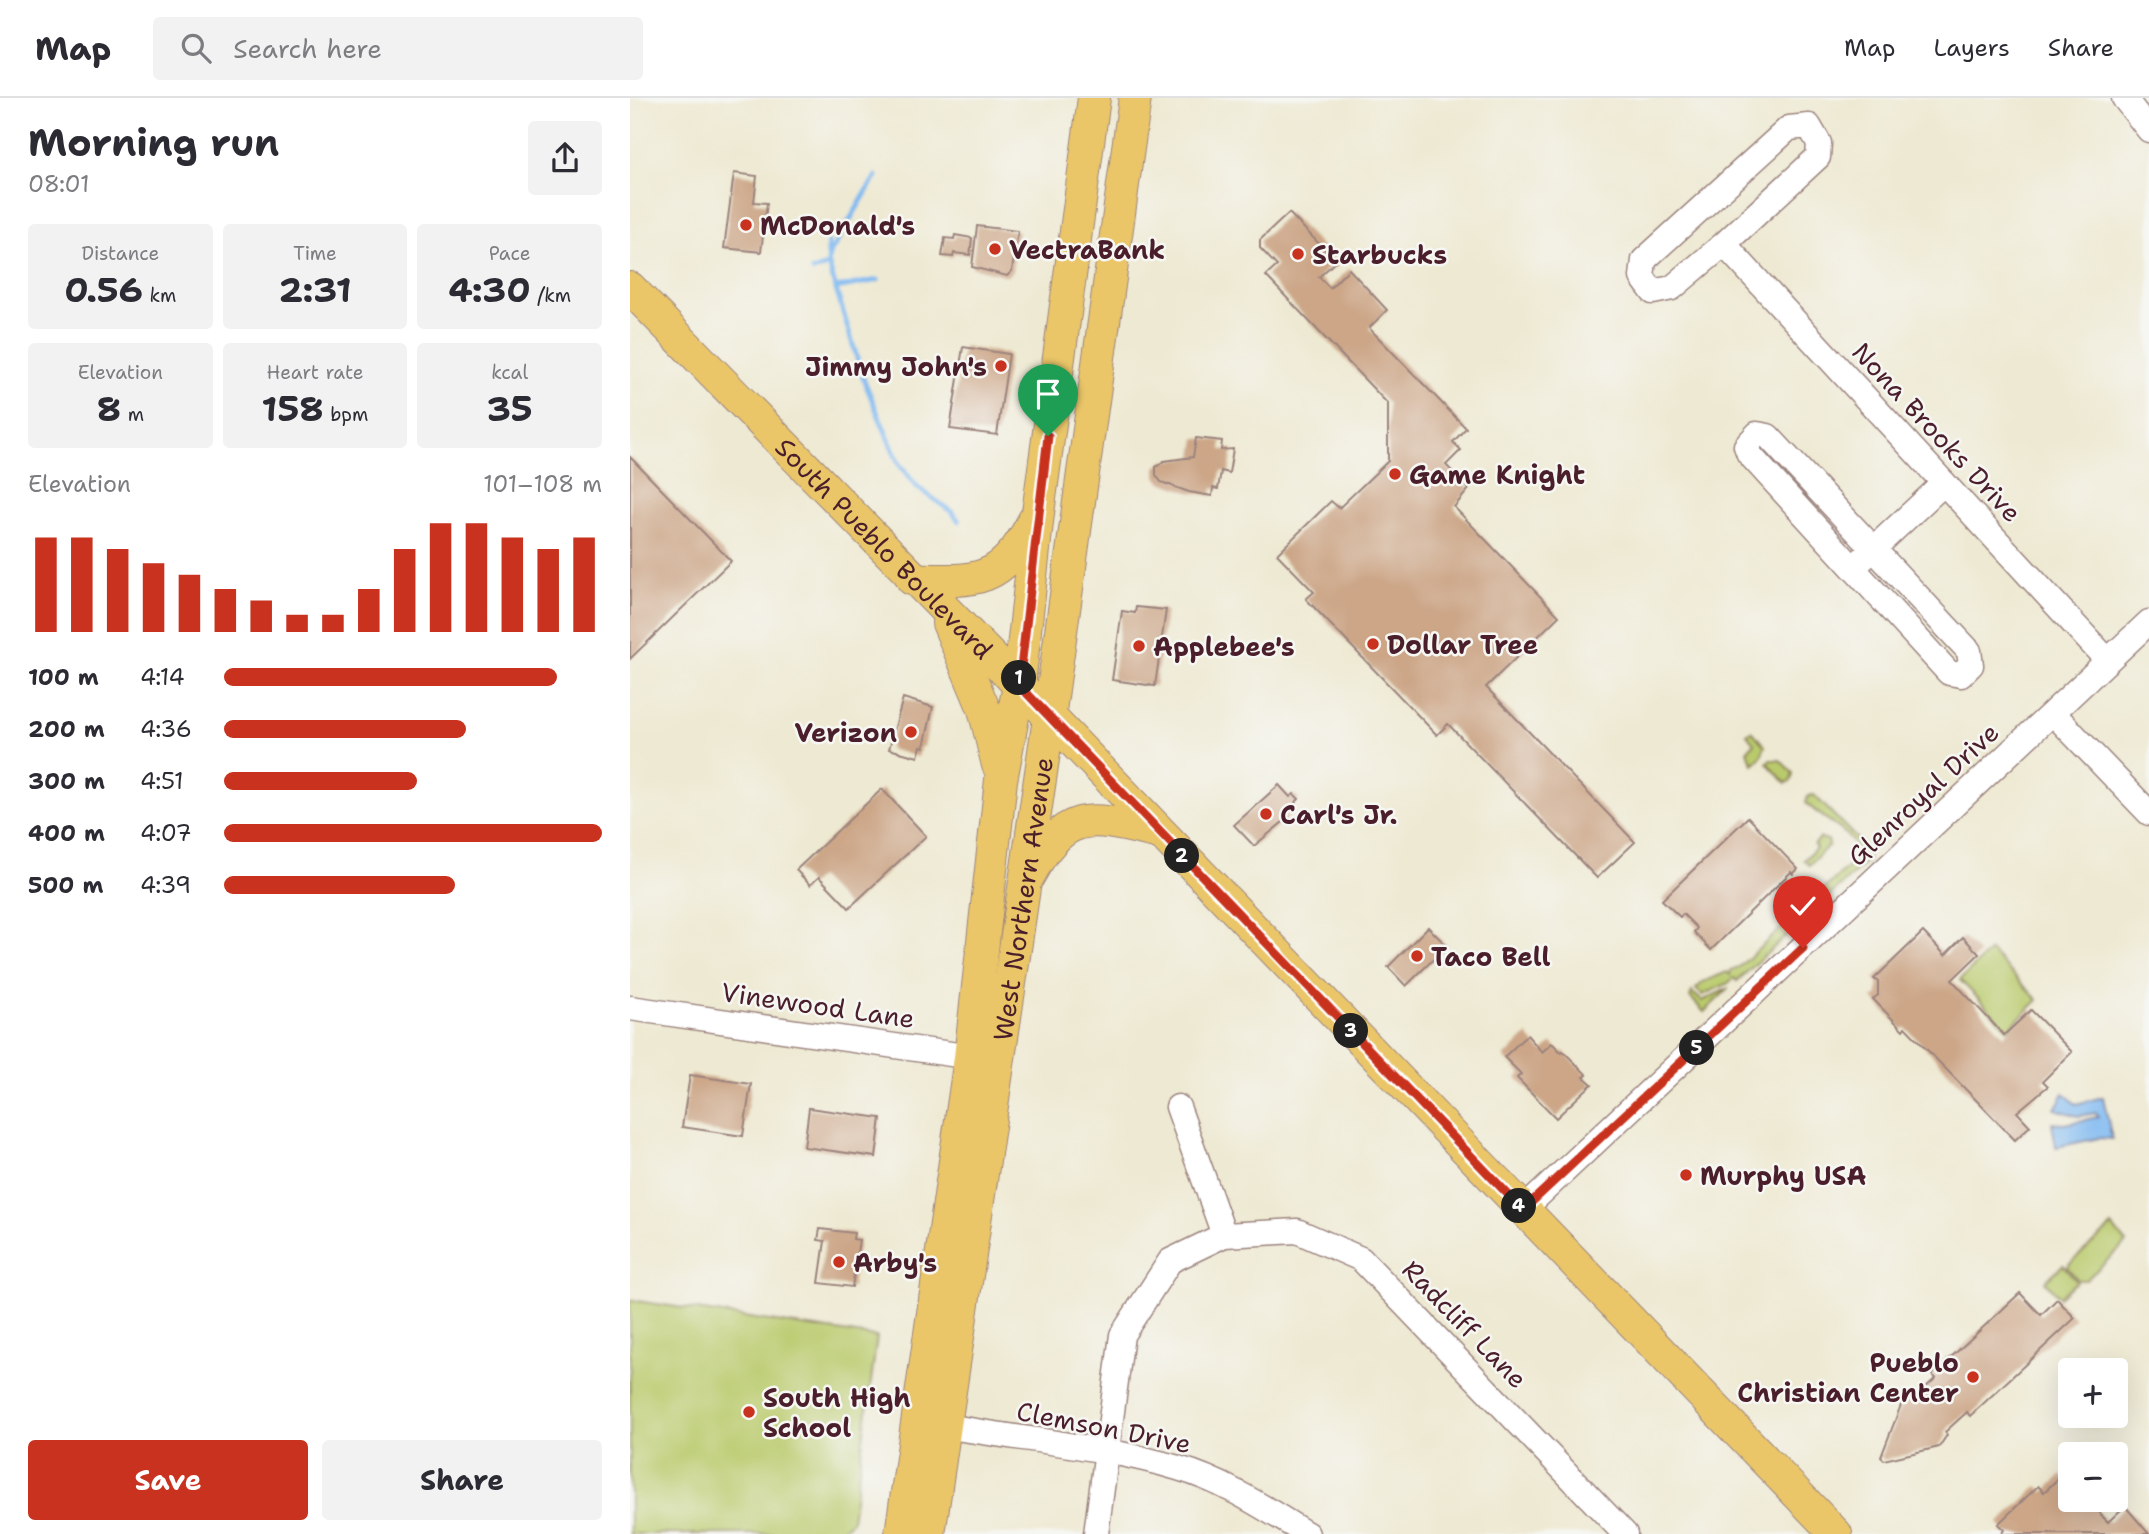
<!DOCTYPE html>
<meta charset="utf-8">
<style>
body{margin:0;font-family:"Shantell Sans",sans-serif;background:#f2f2f3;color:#2b2b33;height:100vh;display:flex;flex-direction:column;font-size:26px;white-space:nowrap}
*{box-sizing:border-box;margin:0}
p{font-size:23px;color:#7c7c81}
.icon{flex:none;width:38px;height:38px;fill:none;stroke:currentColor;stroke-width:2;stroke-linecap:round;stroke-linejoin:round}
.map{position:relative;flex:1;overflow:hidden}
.panel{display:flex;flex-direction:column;background:#fff;width:630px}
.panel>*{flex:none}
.buttons{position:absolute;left:1428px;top:1260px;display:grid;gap:14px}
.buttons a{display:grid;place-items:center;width:70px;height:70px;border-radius:7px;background:#fff;box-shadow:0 7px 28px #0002;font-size:35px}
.pin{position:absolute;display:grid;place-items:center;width:60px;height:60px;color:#fff;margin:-72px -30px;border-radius:50% 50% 50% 0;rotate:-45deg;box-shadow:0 0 7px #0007}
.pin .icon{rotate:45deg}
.km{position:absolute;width:35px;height:35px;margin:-18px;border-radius:50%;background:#222;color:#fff;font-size:19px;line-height:35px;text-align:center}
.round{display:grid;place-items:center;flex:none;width:74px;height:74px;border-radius:7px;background:#f2f2f3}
.summary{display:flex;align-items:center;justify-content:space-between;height:119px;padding:0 28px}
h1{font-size:38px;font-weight:700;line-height:52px}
.figures{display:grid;grid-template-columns:repeat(3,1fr);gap:10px;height:119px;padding:7px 28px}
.figures div{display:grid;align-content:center;border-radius:7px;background:#f2f2f3;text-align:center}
.figures b{font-size:35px;font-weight:700}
.figures small{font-size:19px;font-weight:400}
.figures p{font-size:19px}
.chart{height:196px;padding:14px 28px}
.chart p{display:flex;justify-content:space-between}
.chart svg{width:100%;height:126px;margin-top:7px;stroke:#c8321e;stroke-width:6}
.primary-button{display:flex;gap:14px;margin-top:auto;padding:14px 28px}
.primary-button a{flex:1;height:80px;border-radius:7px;background:#c8321e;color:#fff;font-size:28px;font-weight:700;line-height:80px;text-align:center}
.primary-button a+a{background:#f2f2f3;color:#2b2b33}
ul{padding:0 28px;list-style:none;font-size:23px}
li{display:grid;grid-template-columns:112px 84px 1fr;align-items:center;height:52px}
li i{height:18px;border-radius:9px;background:#c8321e}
header{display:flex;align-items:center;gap:42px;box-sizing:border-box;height:98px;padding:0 35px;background:#fff;border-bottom:2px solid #e1e1e2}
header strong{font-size:33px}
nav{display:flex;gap:38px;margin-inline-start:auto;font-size:24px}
.search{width:490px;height:63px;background:#f2f2f3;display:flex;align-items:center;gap:18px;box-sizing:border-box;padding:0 24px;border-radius:7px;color:#7c7c81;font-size:26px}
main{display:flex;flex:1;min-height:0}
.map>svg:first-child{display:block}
.green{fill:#b9ca6c;stroke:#82744c;stroke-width:2}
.water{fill:#81baf1;stroke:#666c8e;stroke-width:2}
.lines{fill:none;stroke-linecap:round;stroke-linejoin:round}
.stream{stroke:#81baf1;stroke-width:5}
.building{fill:#cca687}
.minor-casing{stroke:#9c847e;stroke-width:27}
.major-casing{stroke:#9c847e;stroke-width:34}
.minor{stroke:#fff;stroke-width:24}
.major{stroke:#eac669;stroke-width:32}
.route-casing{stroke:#fff;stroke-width:14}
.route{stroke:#c8321e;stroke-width:9}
.poi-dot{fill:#c8321e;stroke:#f6f6f2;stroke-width:2.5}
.labels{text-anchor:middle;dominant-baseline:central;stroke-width:5;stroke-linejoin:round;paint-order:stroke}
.poi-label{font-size:26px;font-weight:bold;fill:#4a1f2b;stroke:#f6f6f2;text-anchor:start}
.street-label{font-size:26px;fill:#4a1f2b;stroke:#f6f6f2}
</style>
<header>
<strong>Map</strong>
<div class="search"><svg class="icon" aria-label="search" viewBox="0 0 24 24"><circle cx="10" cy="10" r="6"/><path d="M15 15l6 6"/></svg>Search here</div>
<nav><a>Map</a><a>Layers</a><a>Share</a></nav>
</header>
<main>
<section class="panel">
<div class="summary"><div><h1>Morning run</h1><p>08:01</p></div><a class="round"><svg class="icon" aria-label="share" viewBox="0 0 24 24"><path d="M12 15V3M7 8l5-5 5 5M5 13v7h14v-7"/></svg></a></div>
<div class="figures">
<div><p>Distance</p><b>0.56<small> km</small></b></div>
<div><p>Time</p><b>2:31</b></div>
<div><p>Pace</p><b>4:30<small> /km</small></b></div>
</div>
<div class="figures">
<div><p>Elevation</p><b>8<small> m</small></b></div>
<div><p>Heart rate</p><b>158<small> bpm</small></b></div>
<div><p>kcal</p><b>35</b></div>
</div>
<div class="chart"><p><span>Elevation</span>101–108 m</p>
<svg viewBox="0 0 160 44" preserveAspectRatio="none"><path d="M5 44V11M15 44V11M25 44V15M35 44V20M45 44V24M55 44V29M65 44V33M75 44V38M85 44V38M95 44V29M105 44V15M115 44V6M125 44V6M135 44V11M145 44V15M155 44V11"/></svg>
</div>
<ul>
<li><b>100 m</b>4:14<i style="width:88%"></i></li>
<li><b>200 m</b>4:36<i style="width:64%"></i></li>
<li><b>300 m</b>4:51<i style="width:51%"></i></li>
<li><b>400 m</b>4:07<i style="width:100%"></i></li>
<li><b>500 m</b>4:39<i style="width:61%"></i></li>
</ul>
<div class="primary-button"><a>Save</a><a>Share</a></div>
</section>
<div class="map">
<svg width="1519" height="1436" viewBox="0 0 1519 1436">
<rect width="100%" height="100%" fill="#f6f6f2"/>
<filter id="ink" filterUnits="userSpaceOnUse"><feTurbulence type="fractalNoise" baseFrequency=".0143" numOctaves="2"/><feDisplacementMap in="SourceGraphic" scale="14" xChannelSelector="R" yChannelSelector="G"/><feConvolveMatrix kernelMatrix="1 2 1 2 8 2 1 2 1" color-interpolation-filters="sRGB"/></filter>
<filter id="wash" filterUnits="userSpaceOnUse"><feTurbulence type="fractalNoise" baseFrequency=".00686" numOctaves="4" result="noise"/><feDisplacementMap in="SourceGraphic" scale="28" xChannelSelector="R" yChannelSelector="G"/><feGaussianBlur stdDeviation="1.57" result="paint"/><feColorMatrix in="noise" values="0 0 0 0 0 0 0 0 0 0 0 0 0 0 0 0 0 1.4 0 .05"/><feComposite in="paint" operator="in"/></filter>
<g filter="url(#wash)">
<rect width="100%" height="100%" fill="#eee9d2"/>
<g class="green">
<polygon points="1122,633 1135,648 1131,659 1123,666 1117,653 1124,645 1117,636"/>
<polygon points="1140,662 1150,662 1163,675 1161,683 1156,685 1137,665"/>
<path d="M1184 697 1238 752V763L1107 883 1104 880 1097 886 1072 897 1066 891 1073 884 1097 874 1100 877 1101 872 1109 869 1229 759C1229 737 1189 719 1176 705L1178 698Z"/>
<polygon points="1190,740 1198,742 1199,747 1179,767 1174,762 1186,750 1184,747"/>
<polygon points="1360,853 1408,902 1378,931 1330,882"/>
<polygon points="1099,890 1074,914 1060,899 1062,894 1072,903"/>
<polygon points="1482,1128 1496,1145 1456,1182 1448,1182 1437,1169 1439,1166"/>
<polygon points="1433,1167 1447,1183 1429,1199 1415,1183"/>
<polygon points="0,1202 247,1239 222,1423 206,1436 0,1436"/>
</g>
<polygon class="water" points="1434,995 1446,1006 1473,999 1482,1041 1469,1040 1426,1049 1422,1025 1435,1026 1468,1019 1466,1015 1448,1018 1425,1011"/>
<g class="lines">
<g class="stream">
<polyline points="246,78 199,157 198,165 233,280 269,366 288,390 322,414 329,423"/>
<polyline points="198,158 198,144"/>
<polyline points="183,173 199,167"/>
<polyline points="206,190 248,182"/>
</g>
</g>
<g id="blocks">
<g class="building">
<polygon points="104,75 127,78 124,104 137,105 131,154 94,150"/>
<polygon points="659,115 706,163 689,179 700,190 719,171 757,212 739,230 836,330 823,344 831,352 816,367 839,391 824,409 929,518 856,589 1005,744 967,780 818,626 807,637 676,501 684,494 647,456 701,403 709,410 758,363 758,306 636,178 647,168 630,150 630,142"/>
<polygon points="347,128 388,133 382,173 377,178 342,169"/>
<polygon points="325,137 342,140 340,157 324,155 323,159 312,158 315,140 324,141"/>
<polygon points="333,249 379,256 367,337 320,331"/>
<polygon points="566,340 592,343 591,352 603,351 599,375 591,373 588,391 583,390 582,398 559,394 531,384 526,377 526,369 534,363 563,359"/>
<polygon points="0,359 101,463 0,561"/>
<polygon points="506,509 536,512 525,588 482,582 492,513 505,515"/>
<polygon points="273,600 303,609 294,649 291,648 288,659 259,651"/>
<polygon points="649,687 660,699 664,696 669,701 655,714 659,719 624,748 604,727"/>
<polygon points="252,691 296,738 219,810 189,779 180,787 166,772"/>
<polygon points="1118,719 1168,771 1163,776 1161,774 1081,852 1064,834 1067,830 1053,816 1050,819 1032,802"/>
<polygon points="798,829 817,848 776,888 758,869"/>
<polygon points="1293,834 1315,857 1333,839 1349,856 1322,882 1374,937 1401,912 1442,954 1413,983 1418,988 1387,1014 1400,1028 1385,1042 1275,929 1273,932 1243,901 1248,897 1248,884 1244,881"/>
<polygon points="897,937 912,954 922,945 931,954 933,953 957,977 954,979 962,986 926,1020 887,980 891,976 874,959"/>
<polygon points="60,977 121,986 113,1038 52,1029"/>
<polygon points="179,1010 251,1020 246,1059 174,1049"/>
<polygon points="190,1131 224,1135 223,1141 229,1142 222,1189 189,1185 195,1143 188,1142"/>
<polygon points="1390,1195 1411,1217 1427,1201 1445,1220 1340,1318 1337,1314 1315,1334 1317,1337 1309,1349 1254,1362 1251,1359 1271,1307 1282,1297 1284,1300 1306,1280 1302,1277"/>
<polygon points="1432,1377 1440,1385 1440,1402 1456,1402 1478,1424 1495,1408 1519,1436 1371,1436 1374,1432 1368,1426 1408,1388 1414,1394"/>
</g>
</g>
</g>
<g filter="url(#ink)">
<use href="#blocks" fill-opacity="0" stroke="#9c847e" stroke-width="2"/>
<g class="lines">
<g class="minor-casing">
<g id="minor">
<polyline points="1494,0 1519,32"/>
<polyline points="1094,146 1188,59 1189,45 1179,28 1159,30 1014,162 1012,179 1023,194 1042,190 1094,146 1477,562"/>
<polyline points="1223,470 1119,356 1116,348 1127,336 1138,338 1339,553 1341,567 1331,577 1319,575 1223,470 1314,385"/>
<polyline points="1423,615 1519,715"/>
<polyline points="0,910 356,961"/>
<polyline points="893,1112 1519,524"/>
<polyline points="594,1137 667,1133 731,1161 995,1436"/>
<path d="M299 1325C381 1341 467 1346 548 1370 594 1383 636 1411 677 1436"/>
<polyline points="466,1436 492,1237 540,1163 594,1137 548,1009"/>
</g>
</g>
<g class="major-casing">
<g id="major">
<path id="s1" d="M0 190 389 587 1206 1436"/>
<path d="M282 481C348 484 371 486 404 422"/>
<polyline points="318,525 354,611 368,667"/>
<path d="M398 779C437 708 460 719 530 735"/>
<polyline points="271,1436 340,960 371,682 389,587 408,415 464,0"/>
<path id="s2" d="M299 1436 419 620 505 0"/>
</g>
</g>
<use href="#minor" class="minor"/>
<use href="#major" class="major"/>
</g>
</g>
<g class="lines" filter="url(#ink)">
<g class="route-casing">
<polyline id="route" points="418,338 389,587 893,1112 1173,850"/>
</g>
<use href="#route" class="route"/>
</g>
<g class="poi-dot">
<circle cx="116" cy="127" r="7"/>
<circle cx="365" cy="151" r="7"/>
<circle cx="668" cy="156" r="7"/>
<circle cx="371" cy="268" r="7"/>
<circle cx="765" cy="376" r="7"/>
<circle cx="743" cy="546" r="7"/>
<circle cx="509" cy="548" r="7"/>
<circle cx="281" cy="634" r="7"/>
<circle cx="636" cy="716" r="7"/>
<circle cx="787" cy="858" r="7"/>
<circle cx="1056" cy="1077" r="7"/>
<circle cx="209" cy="1164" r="7"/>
<circle cx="1343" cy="1279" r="7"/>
<circle cx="119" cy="1314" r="7"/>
</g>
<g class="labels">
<g class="poi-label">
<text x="130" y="127">McDonald's</text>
<text x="379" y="151">VectraBank</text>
<text x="682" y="156">Starbucks</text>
<text x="357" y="268" text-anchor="end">Jimmy John's</text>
<text x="779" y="376">Game Knight</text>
<text x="757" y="546">Dollar Tree</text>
<text x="523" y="548">Applebee's</text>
<text x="267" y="634" text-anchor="end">Verizon</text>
<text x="650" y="716">Carl's Jr.</text>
<text x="801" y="858">Taco Bell</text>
<text x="1070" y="1077">Murphy USA</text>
<text x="223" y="1164">Arby's</text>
<text x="1329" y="1264" text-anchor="end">Pueblo<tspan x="1329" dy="30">Christian Center</tspan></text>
<text x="133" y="1299">South High<tspan x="133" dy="30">School</tspan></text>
</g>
<g class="street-label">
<text transform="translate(1307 334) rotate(47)">Nona Brooks Drive</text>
<text stroke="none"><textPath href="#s1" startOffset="364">South Pueblo Boulevard</textPath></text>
<text transform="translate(1293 696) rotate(-43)">Glenroyal Drive</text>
<text stroke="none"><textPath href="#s2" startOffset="642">West Northern Avenue</textPath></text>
<text transform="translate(188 907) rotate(8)">Vinewood Lane</text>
<text transform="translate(835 1226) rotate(46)">Radcliff Lane</text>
<text transform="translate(474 1329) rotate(11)">Clemson Drive</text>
</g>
</g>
</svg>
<div class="buttons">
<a>+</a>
<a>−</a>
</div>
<div class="pin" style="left:418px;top:338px;background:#1e9e55"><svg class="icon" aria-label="arrive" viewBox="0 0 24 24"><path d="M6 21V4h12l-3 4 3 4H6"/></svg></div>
<div class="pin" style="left:1173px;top:850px;background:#d93025"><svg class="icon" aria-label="check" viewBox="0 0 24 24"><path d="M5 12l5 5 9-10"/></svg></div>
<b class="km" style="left:389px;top:580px">1</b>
<b class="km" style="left:552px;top:758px">2</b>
<b class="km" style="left:721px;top:933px">3</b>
<b class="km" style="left:889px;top:1108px">4</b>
<b class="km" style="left:1067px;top:950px">5</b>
</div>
</main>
